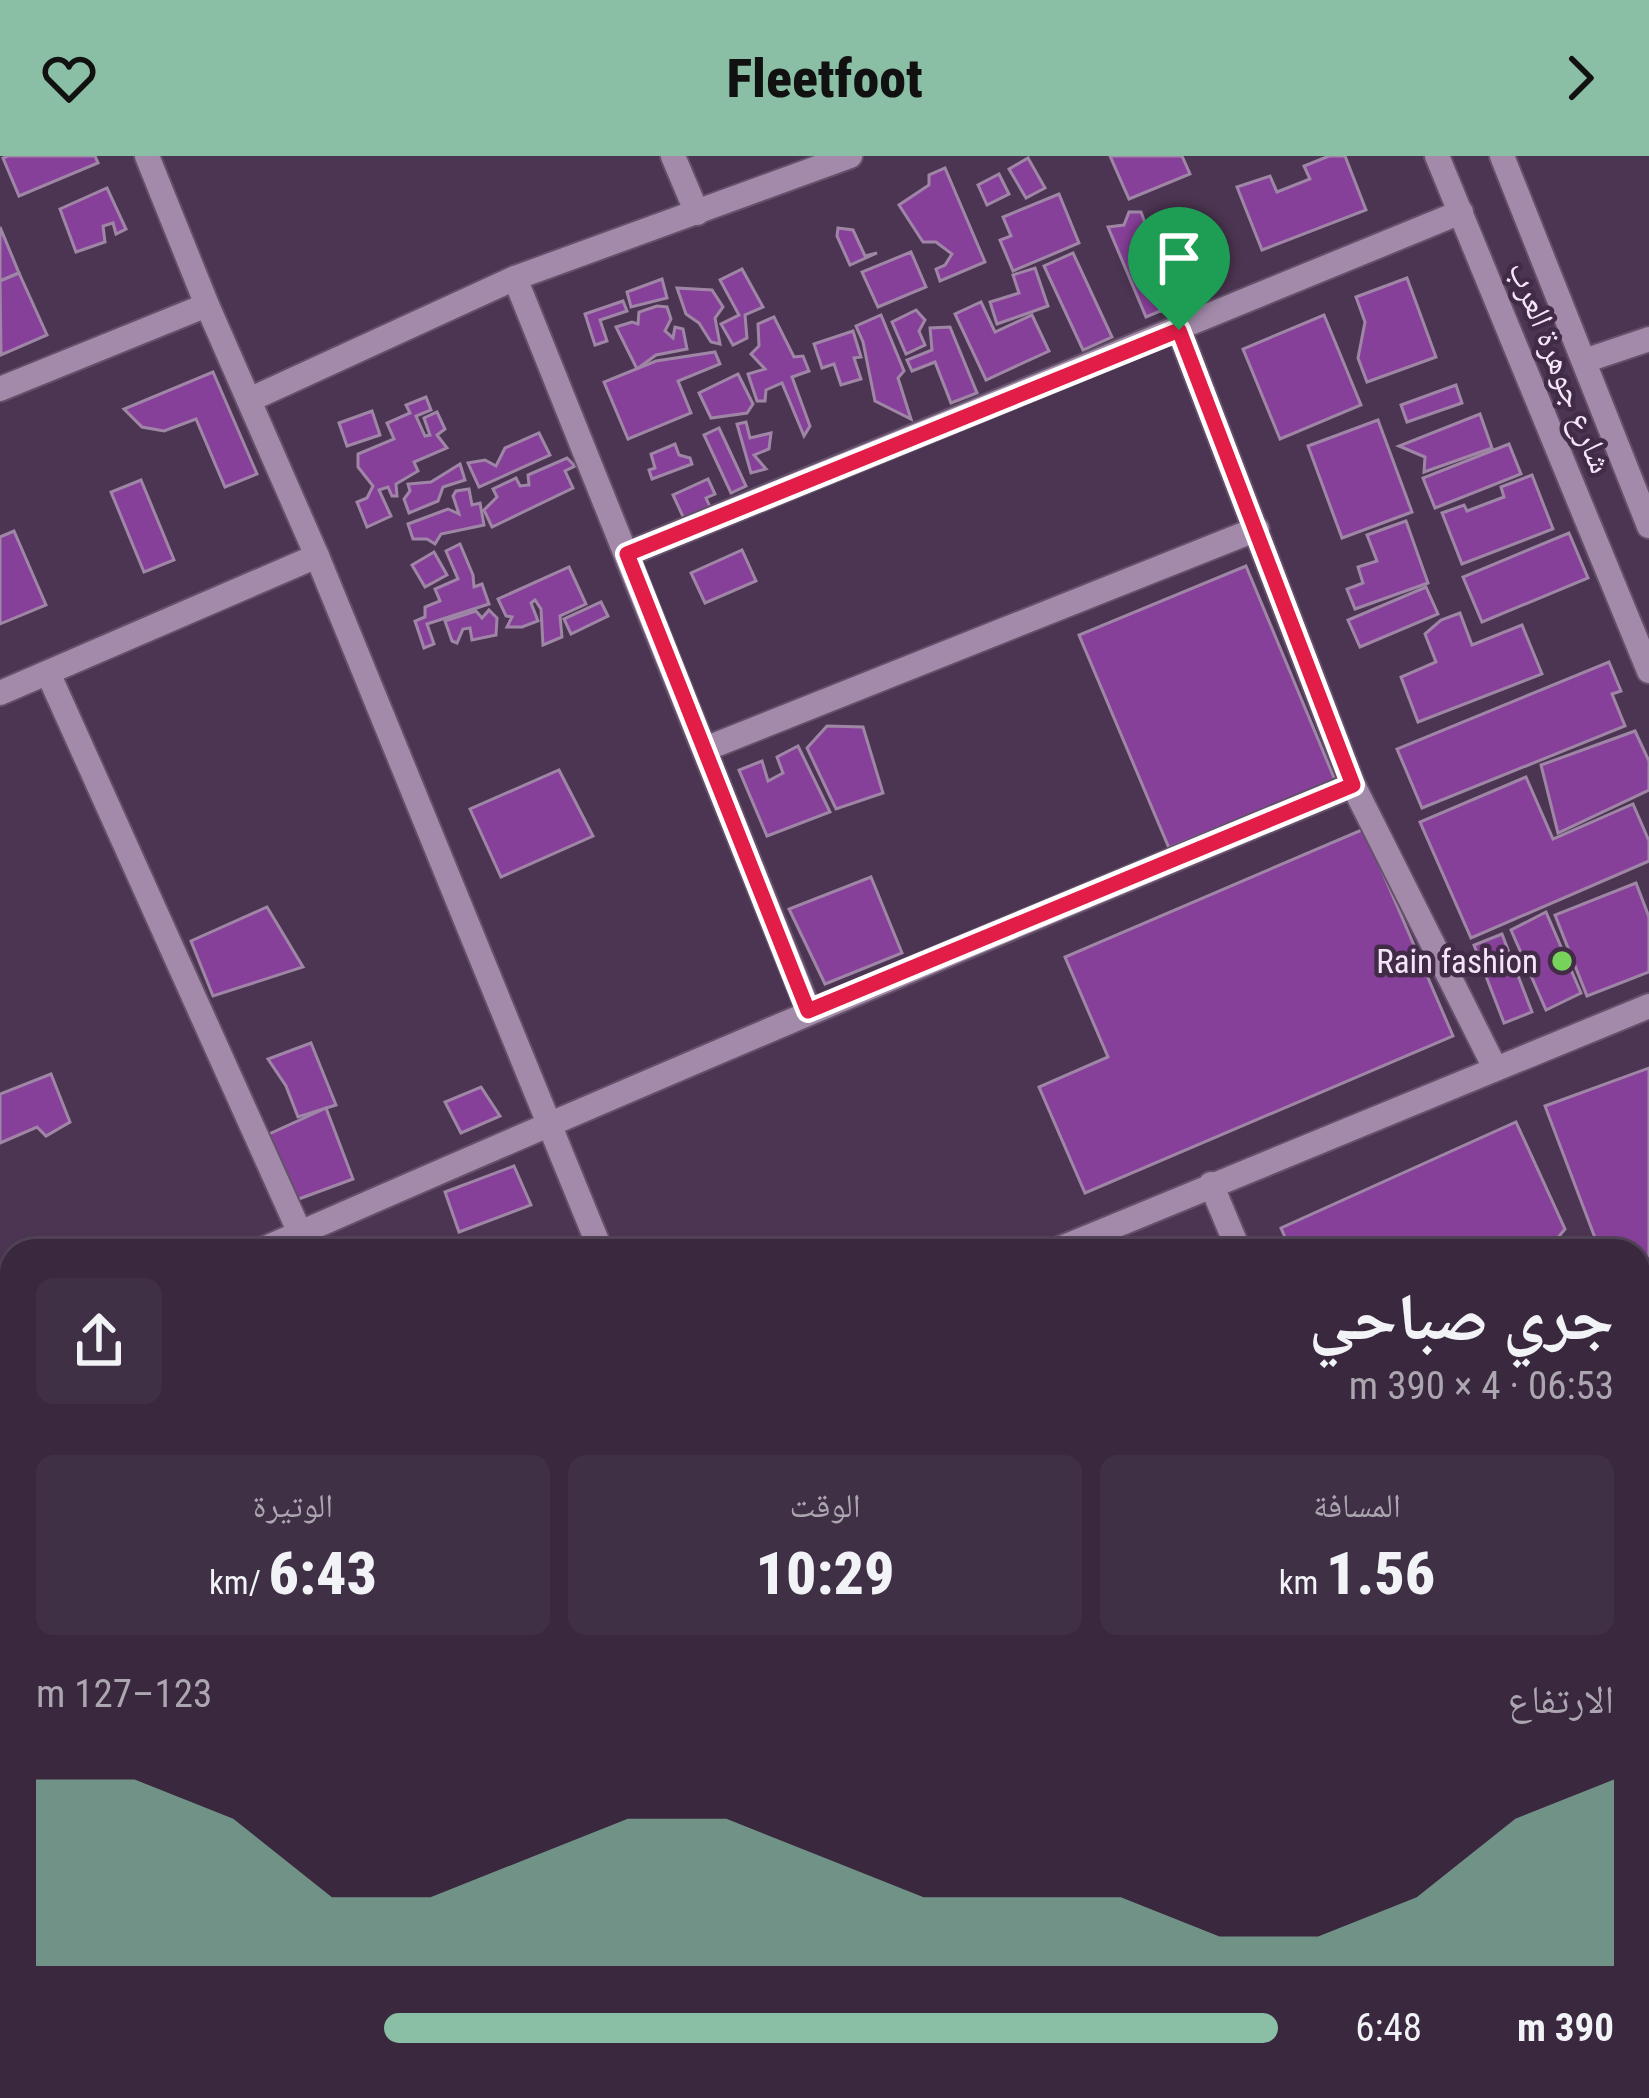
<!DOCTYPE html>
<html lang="ar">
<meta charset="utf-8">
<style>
body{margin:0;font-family:"Roboto Condensed","Noto Naskh Arabic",sans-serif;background:#403045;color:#f1f3f6;direction:rtl;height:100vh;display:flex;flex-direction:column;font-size:45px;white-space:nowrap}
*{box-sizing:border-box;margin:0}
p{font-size:39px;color:#aba6b0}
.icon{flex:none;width:66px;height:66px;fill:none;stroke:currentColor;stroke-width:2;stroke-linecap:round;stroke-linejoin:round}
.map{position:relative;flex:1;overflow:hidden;direction:ltr}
.side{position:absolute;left:0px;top:1083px;width:1650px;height:861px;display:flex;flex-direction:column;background:#39283e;border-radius:36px 36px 0 0;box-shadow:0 3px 9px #0004,0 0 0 3px #534458;direction:rtl}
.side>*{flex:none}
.pin{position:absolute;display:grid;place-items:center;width:102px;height:102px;color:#fff;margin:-123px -51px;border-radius:50% 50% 50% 0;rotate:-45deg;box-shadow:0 0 12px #0007}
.pin .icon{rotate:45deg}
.round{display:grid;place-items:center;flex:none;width:126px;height:126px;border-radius:18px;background:#403045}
.headline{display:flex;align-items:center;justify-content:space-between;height:204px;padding:0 36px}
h1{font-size:66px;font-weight:800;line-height:90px}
.metrics{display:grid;grid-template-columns:repeat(3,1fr);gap:18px;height:204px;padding:12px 36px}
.metrics div{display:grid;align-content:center;border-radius:18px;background:#403045;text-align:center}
.metrics b{font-size:60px;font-weight:800}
.metrics small{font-size:33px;font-weight:400}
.metrics p{font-size:33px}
.chart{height:336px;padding:24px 36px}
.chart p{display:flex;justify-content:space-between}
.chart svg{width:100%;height:216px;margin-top:12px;fill:#8abfa5;opacity:.7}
ul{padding:0 36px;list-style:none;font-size:39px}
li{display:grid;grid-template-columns:192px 144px 1fr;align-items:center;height:90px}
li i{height:30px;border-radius:15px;background:#8abfa5}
header{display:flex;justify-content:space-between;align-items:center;height:156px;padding:0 36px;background:#8abfa5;color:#111;font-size:54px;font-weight:800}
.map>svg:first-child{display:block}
.building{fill:#874099;stroke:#9f86a6;stroke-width:3}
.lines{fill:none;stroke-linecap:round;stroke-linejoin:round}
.street-casing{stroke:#645169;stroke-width:28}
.secondary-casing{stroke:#645169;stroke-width:28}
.street{stroke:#a38aaa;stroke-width:24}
.secondary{stroke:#9a95bf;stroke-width:24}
.route-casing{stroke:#fff;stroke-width:24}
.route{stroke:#e11d48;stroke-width:15}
.poi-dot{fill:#76d25a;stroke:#412b47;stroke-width:4.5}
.labels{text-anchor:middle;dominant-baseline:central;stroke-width:9;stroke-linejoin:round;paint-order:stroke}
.street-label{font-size:33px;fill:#f4e6f8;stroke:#412b47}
.poi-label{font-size:33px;fill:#f4e6f8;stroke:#412b47;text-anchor:end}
</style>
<header><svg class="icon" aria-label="forward" viewBox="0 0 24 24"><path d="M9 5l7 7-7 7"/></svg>Fleetfoot<svg class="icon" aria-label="heart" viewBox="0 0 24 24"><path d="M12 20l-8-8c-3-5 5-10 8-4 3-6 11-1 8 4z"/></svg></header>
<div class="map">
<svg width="1649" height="1942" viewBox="0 0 1649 1942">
<rect width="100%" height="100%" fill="#4c3552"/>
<g class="building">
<polygon points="8,0 95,0 98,7 19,40 3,2"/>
<polygon points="1110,0 1182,0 1190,18 1129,43"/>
<polygon points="1329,0 1345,0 1366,54 1262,94 1237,31 1270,20 1277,36 1310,23 1304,10"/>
<polygon points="1028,2 1045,32 1026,42 1009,13"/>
<polygon points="945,12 985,106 940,125 936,113 945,109 952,98 936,86 923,86 899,49 929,29 929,19"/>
<polygon points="999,18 1009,38 987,49 978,29"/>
<polygon points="107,32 126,73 116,78 113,67 103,70 105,86 76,96 60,53"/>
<polygon points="1059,38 1079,87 1013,115 1000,84 1011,80 1003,61"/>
<polygon points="1129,56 1141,56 1165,121 1181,125 1181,156 1160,155 1146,161 1108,71 1124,69"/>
<polygon points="0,71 19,117 0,125"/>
<polygon points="838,72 853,74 865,100 877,97 850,109 837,80"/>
<polygon points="911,96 926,131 878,151 862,116"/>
<polygon points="1073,97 1112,181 1083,194 1044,110"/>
<polygon points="1035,112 1048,150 997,168 990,146 1019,137 1013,119"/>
<polygon points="742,113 763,151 745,159 747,182 733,189 721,168 739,159 720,124"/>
<polygon points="19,117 47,179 1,199 0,125"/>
<polygon points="1407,122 1436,201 1367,226 1358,202 1365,166 1356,141"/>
<polygon points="662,123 667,142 631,151 627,136"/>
<polygon points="677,132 712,134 723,151 715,162 720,188 711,186 699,167 686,158"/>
<polygon points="623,145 627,155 600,164 607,185 595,189 585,158"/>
<polygon points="981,146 995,176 1032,159 1049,195 986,224 955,158"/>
<polygon points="657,150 667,151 671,163 665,175 673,182 675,171 683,173 687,193 656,199 637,213 616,171 632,166 638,168 639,156"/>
<polygon points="916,154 925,164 919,175 925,189 906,198 892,166"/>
<polygon points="881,159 904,215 898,222 911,263 875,245 863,186 856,170"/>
<polygon points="1324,159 1361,249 1280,283 1243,193"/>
<polygon points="774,161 794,201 803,200 809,215 792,221 810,270 804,280 782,227 766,234 765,245 757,245 748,218 765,213 751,198 759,190 758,168"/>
<polygon points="950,171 977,237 951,247 935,206 912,215 907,204 932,194 930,172"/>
<polygon points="853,175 861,201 854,202 861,223 841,229 834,208 822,212 814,188"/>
<polygon points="715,196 720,208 678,225 691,257 628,283 604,226 656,205"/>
<polygon points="213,216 257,318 225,331 196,263 164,275 142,271 124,253"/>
<polygon points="738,218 753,248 747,257 711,262 699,237"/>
<polygon points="1456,229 1462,247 1407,266 1401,249"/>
<polygon points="426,241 431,254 416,260 425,280 430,279 424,262 437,256 445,273 437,279 447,292 414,306 418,315 396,328 397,340 392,340 388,331 379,334 391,360 367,371 357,346 367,342 373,330 358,311 358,298 394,283 387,267 410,257 406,249"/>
<polygon points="372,255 380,279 347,290 339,267"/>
<polygon points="1480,258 1492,292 1424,316 1425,301 1399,290"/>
<polygon points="1378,264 1412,356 1342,382 1308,290"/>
<polygon points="746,266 750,282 771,277 769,293 754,299 766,313 751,317 737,268"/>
<polygon points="719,272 746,330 731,337 704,279"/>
<polygon points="539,277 550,299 479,331 468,307 485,304 496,310 505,292"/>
<polygon points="675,288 679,299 690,302 692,308 652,323 649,314 655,312 651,298"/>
<polygon points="1509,288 1521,318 1435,352 1423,322"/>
<polygon points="567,302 575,310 565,315 573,332 492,371 484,354 497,341 493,333 516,322 520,330 529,329 528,319"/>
<polygon points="460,308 465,324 443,331 438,345 409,357 404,343 410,335 408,328 431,326"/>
<polygon points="1532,319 1553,373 1462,408 1442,357 1464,349 1467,355 1504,341 1501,331"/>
<polygon points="708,323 715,338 706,342 711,353 685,365 673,339"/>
<polygon points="141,324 174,404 144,416 111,336"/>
<polygon points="469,333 472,349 480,347 484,369 441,378 435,388 427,383 413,383 408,368 448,353 459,358 453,340 456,335"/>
<polygon points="1406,365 1428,427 1355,453 1347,433 1363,427 1358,411 1377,405 1367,379"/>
<polygon points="14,375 46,449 0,468 0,381"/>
<polygon points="1569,377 1588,422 1482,466 1463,421"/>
<polygon points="460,388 473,419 474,431 482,428 489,448 427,468 434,488 424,492 415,465 425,461 425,451 440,445 435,433 458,423 446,395"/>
<polygon points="742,394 756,425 705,447 691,417"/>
<polygon points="434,396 447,419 425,431 412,409"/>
<polygon points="1246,410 1335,624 1169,692 1079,479"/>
<polygon points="569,411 586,448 560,460 562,481 543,489 541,453 535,444 531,447 538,465 522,471 507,471 512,461 506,460 498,443"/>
<polygon points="1426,431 1438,458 1360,491 1348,464"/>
<polygon points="601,446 608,460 571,478 564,463"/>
<polygon points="489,454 497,462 496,479 472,484 470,472 463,473 457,487 452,485 445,465 476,455 482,462"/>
<polygon points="1460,457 1472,489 1522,469 1542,518 1418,566 1401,521 1436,506 1425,478 1441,464"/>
<polygon points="1609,506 1621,535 1612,538 1625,570 1422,652 1397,593"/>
<polygon points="827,570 863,571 883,637 836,653 807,592"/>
<polygon points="1635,575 1649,605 1649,634 1558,677 1541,609"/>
<polygon points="798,590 830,656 767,680 739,614 762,605 768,625 783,617 777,601"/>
<polygon points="559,614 593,680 501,721 470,653"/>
<polygon points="1526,621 1553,683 1633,648 1649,685 1649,705 1471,782 1420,666"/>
<polygon points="1364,673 1453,880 1085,1037 1039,931 1108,901 1065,801"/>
<polygon points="871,721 902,797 825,828 789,753"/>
<polygon points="1636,727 1649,761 1649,816 1587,840 1555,759"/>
<polygon points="267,751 303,811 213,840 191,785"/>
<polygon points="1546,756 1581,837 1546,854 1511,774"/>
<polygon points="1502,778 1532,856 1504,867 1474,789"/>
<polygon points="311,887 336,949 298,961 286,930 268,903"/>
<polygon points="1649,912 1649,1151 1638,1155 1638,1095 1600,1095 1545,950"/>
<polygon points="51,918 70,966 46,980 37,971 0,987 0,938"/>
<polygon points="481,931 500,960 461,977 445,946"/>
<polygon points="326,952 353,1023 296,1044 267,979"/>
<polygon points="1516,966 1565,1073 1547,1095 1291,1095 1281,1072"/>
<polygon points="514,1010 531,1049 459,1076 445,1036"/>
<polygon points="1638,1317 1649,1346 1649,1611 1638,1616"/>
<polygon points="1640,1627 1649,1649 1649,1942 1638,1920"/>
<polygon points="1131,1932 1159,1932 1160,1936 1178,1932 1181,1942 1135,1942"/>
<polygon points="1185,1932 1218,1932 1222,1942 1188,1942"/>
<polygon points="1326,1932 1387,1932 1360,1942 1328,1942 1323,1934"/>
<polygon points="1394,1932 1437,1932 1441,1942 1376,1942"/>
<polygon points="1437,1932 1484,1932 1488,1942 1441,1942"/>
</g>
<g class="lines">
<g class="street-casing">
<g id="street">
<polyline points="147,0 207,149 317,400 601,1095"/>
<polyline points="673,0 697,57"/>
<polyline points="1437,0 1649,515"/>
<polyline points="1502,0 1649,370"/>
<polyline points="515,122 809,855"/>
<polyline points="1179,174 1353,629 1495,912"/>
<polyline points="1584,205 1649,183"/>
<polyline points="0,233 207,149"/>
<polyline points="249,244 515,122 850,0"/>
<polyline points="627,398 1461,56"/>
<polyline points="48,517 300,1077"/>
<polyline points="0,537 317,400"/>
<polyline points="705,593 1257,373"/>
<polyline points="1211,1028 1239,1095"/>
<path d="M259 1095C622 935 987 781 1353 629"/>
<polyline points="1054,1095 1649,850"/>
<polyline points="1638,1189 1649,1185"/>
<polyline points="1638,1228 1649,1256"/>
<polyline points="0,1362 12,1358"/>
<polyline points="652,1932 656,1942"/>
<polyline points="918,1932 922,1942"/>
<polyline points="1270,1932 1274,1942"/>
<polyline points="1589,1932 1593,1942"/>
</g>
</g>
<g class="secondary-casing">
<g id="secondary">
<polyline points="0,1194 12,1223"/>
<polyline points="0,1312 12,1341"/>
<polyline points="257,1932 261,1942"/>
<polyline points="306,1932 310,1942"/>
</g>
</g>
<use href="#street" class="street"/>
<use href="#secondary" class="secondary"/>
</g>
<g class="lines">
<g class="route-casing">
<polygon id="route" points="1179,174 1353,629 808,855 627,398"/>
</g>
<use href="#route" class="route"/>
</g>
<circle class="poi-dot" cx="1562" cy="805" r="12"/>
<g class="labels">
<g class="street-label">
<text transform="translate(1561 211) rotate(68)">شارع جوهرة العرب</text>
</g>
<g class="poi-label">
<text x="1538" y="805">Rain fashion</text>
</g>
</g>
</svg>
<div class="pin" style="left:1179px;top:174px;background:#1e9e55"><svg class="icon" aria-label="arrive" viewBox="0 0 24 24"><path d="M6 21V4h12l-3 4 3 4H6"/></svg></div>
<section class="side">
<div class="headline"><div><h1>جري صباحي</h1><p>06:53 · 4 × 390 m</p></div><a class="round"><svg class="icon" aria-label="share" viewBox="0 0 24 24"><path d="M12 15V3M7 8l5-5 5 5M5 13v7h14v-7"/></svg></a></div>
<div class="metrics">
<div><p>المسافة</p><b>1.56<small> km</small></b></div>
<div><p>الوقت</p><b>10:29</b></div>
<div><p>الوتيرة</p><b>6:43<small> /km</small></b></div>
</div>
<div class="chart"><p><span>الارتفاع</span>123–127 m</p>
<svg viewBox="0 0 160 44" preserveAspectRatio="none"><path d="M0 44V6L10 6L20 14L30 30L40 30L50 22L60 14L70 14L80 22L90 30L100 30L110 30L120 38L130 38L140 30L150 14L160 6V44z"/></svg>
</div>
<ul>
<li><b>390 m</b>6:48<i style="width:72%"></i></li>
</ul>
</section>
</div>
